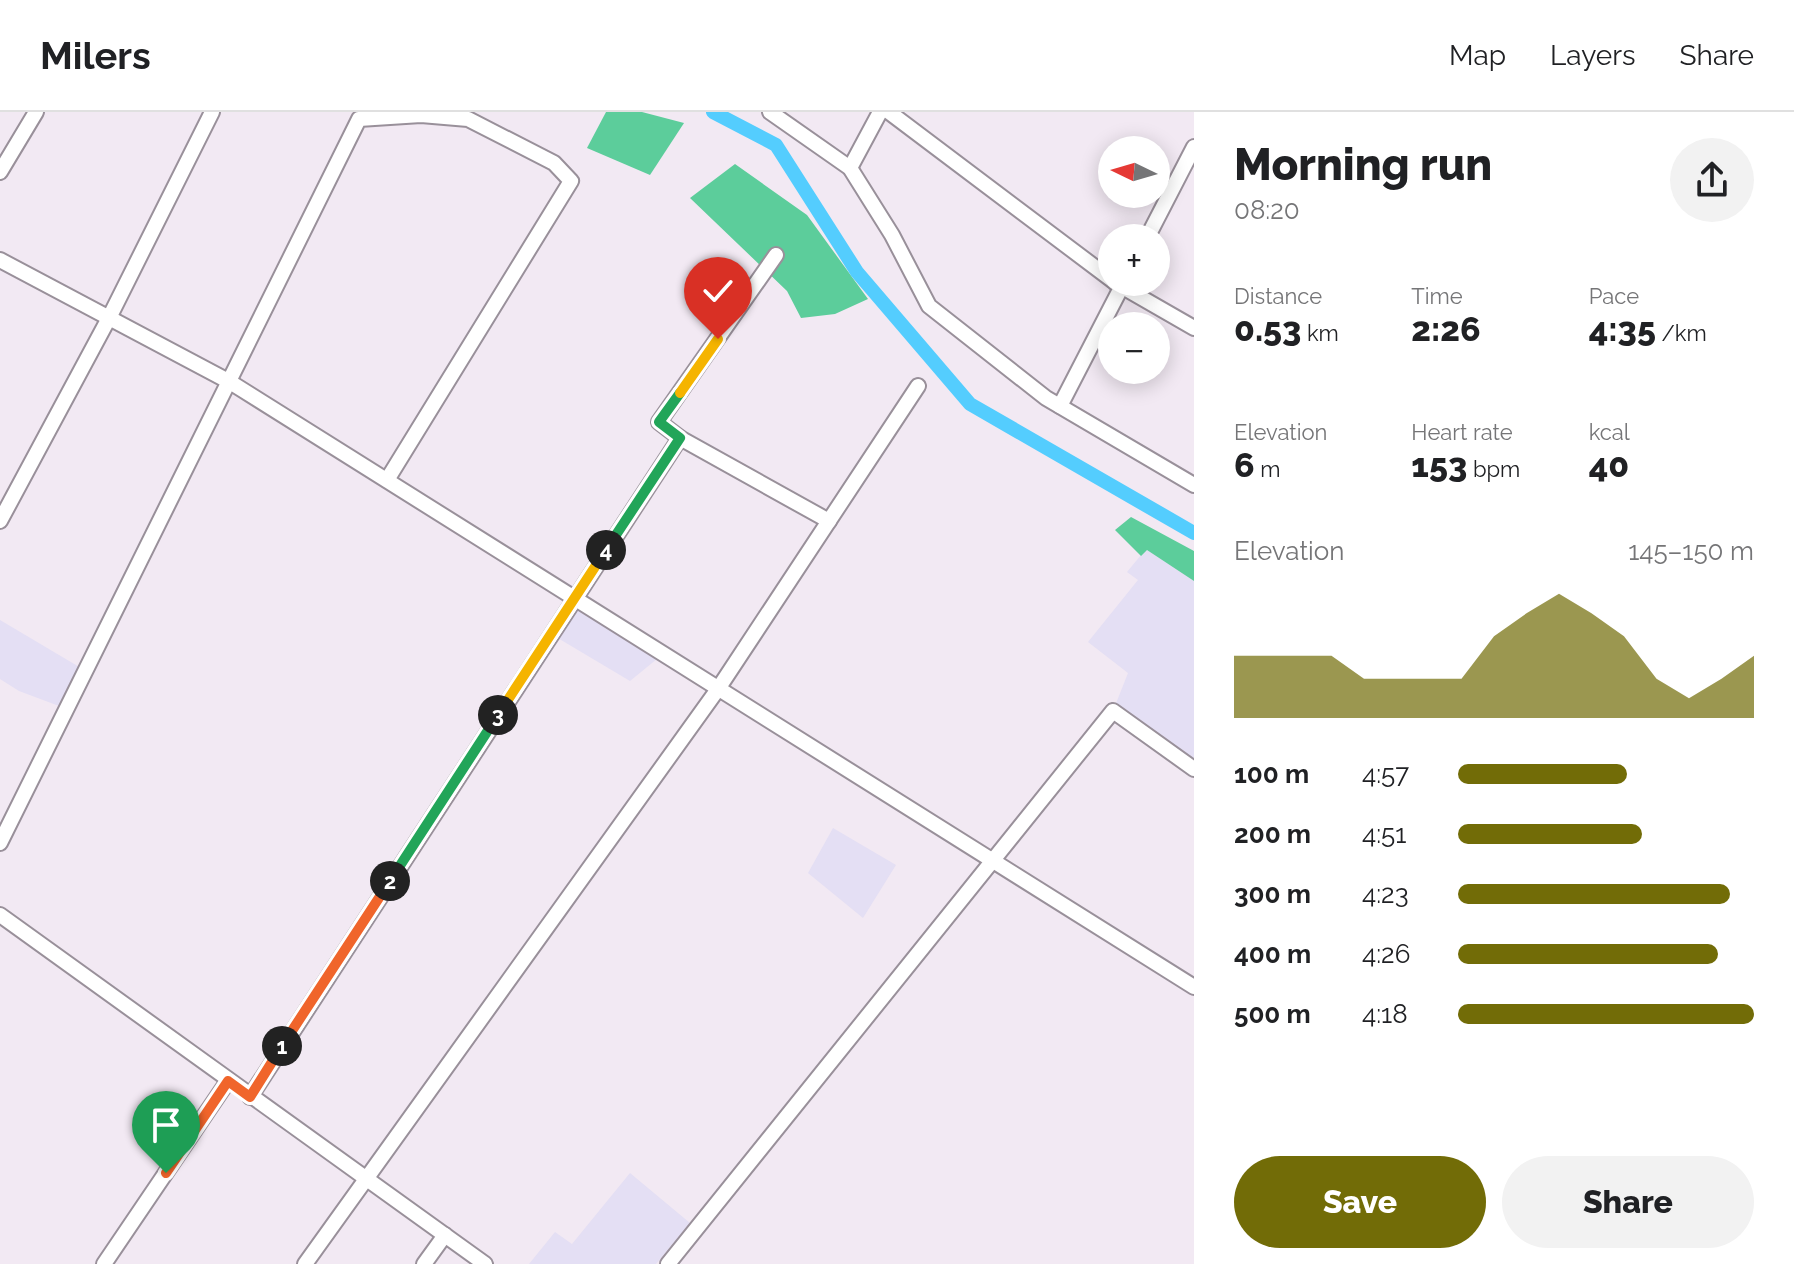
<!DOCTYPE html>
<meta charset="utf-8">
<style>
body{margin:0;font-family:Raleway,sans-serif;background:#f2f2f2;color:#202124;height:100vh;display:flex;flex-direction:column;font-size:30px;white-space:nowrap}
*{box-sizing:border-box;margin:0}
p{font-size:26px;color:#757577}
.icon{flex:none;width:44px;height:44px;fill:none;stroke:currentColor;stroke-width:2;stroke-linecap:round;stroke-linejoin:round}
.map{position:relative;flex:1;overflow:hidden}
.details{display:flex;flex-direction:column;background:#fff;width:600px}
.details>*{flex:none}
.needle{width:52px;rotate:275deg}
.fabs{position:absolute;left:1098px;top:24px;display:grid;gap:16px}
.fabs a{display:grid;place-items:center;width:72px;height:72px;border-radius:50%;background:#fff;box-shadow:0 4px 20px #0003;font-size:40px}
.pin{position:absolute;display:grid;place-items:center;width:68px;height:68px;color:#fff;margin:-82px -34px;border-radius:50% 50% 50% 0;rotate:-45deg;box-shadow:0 0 8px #0007}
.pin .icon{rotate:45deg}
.km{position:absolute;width:40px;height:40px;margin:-20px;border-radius:50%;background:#222;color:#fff;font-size:22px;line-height:40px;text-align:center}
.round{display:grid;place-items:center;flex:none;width:84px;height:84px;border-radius:42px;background:#f2f2f2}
.overview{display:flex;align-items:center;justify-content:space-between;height:136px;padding:0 40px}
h1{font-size:44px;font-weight:800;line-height:60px}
.metrics{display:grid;grid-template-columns:repeat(3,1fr);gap:12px;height:136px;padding:8px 40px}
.metrics div{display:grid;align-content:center}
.metrics b{font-size:34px;font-weight:800}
.metrics small{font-size:22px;font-weight:400}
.metrics p{font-size:22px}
.chart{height:224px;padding:16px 40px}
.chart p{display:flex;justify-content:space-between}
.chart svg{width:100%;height:144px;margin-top:8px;fill:#726c07;opacity:.7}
.action{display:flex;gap:16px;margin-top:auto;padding:16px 40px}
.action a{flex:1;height:92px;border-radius:48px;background:#726c07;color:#fff;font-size:32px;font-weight:800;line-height:92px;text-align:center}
.action a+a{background:#f2f2f2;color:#202124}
ul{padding:0 40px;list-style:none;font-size:26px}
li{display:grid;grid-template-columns:128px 96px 1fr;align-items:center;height:60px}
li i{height:20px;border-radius:10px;background:#726c07}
header{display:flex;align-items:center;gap:48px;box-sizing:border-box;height:112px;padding:0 40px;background:#fff;border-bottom:2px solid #e0e0e0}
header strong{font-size:38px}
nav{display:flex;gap:44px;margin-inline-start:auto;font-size:28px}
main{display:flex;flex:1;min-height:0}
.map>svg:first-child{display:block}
.industrial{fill:#e4dff4}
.forest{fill:#5ccd9b}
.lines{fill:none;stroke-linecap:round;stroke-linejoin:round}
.canal{stroke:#54cdfe;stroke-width:14}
.minor-casing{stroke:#99909a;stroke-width:18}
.minor{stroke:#fff;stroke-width:14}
.split-1-casing{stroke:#fff;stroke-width:16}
.split-2-casing{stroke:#fff;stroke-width:16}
.split-3-casing{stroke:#fff;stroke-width:16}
.split-4-casing{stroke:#fff;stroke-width:16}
.split-5-casing{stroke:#fff;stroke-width:16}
.split-6-casing{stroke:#fff;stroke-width:16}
.split-1{stroke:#f0652b;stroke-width:10}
.split-2{stroke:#f0652b;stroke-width:10}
.split-3{stroke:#22a559;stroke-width:10}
.split-4{stroke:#f5b400;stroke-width:10}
.split-5{stroke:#22a559;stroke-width:10}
.split-6{stroke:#f5b400;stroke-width:10}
</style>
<header>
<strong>Milers</strong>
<nav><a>Map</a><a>Layers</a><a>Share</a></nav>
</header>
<main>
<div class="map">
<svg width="1194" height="1152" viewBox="0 0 1194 1152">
<rect width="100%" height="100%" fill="#f2e9f3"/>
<g class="industrial">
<polygon points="1146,437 1194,469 1194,657 1113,599 1128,561 1088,530 1138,468 1127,460"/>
<polygon points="574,486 663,542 630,569 551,522"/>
<polygon points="0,508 86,559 67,597 19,579 0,567"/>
<polygon points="833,716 896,753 863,806 808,761"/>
<polygon points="630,1061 690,1111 656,1152 529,1152 555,1120 572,1132"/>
</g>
<g class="forest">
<polygon points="606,0 642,0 684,11 650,63 587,36"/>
<polygon points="735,52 807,103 868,187 835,202 801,206 787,179 690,86"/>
<polygon points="1131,405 1194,439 1194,469 1147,438 1141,444 1115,418"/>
</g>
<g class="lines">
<polyline class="canal" points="713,0 776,33 857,160 970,292 1194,421"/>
<g class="minor-casing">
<g id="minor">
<polyline points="770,0 850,56 892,123 929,194 1046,286 1194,373"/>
<polyline points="889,0 1112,168"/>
<polyline points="850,56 880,0"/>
<polyline points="0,60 36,0"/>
<polyline points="1147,126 1194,35"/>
<polyline points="776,143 659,310 680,326 829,409"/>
<polyline points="0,148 230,270 1194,875"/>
<polyline points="1114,170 1194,216"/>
<polyline points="1060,294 1124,170"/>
<polyline points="0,409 109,206 212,0"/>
<polyline points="0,731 359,7 421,3 468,7 554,51 571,69 387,368"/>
<polyline points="0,803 485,1152"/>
<polyline points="250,985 680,326"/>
<polyline points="104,1152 228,969"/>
<polyline points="305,1152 718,577 918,274"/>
<polyline points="424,1152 445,1123"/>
<polyline points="668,1152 1113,599 1194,657"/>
</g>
</g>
<use href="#minor" class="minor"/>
</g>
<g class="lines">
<g class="split-1-casing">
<polyline id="split-1" points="166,1061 228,969 250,985 282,934"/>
</g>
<g class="split-2-casing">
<polyline id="split-2" points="282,934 390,769"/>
</g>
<g class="split-3-casing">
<polyline id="split-3" points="390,769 498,603"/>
</g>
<g class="split-4-casing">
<polyline id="split-4" points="498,603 606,438"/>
</g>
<g class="split-5-casing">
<polyline id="split-5" points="606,438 680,326 659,310 680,281"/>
</g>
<g class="split-6-casing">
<polyline id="split-6" points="680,281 718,227"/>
</g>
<use href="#split-1" class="split-1"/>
<use href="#split-2" class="split-2"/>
<use href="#split-3" class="split-3"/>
<use href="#split-4" class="split-4"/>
<use href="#split-5" class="split-5"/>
<use href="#split-6" class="split-6"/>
</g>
</svg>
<div class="fabs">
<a><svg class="needle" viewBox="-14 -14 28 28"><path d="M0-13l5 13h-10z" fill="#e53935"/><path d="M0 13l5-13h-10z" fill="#757577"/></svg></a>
<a>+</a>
<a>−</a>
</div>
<div class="pin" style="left:166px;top:1061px;background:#1e9e55"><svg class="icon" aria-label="arrive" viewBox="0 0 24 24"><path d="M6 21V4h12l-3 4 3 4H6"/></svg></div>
<div class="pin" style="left:718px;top:227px;background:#d93025"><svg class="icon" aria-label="check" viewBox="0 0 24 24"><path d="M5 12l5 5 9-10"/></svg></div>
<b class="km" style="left:282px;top:934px">1</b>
<b class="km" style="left:390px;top:769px">2</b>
<b class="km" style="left:498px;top:603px">3</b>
<b class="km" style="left:606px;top:438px">4</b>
</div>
<section class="details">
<div class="overview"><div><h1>Morning run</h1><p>08:20</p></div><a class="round"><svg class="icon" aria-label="share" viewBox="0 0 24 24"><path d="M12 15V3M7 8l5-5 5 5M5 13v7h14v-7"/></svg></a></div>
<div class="metrics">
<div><p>Distance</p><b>0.53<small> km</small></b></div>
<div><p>Time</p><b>2:26</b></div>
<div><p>Pace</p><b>4:35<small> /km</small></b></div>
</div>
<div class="metrics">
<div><p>Elevation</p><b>6<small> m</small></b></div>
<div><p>Heart rate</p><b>153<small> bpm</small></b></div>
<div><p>kcal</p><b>40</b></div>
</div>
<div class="chart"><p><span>Elevation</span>145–150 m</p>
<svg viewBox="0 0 160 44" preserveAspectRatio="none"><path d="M0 44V25L10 25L20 25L30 25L40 32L50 32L60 32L70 32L80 19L90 12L100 6L110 12L120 19L130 32L140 38L150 32L160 25V44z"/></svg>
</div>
<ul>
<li><b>100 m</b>4:57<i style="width:57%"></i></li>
<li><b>200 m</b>4:51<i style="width:62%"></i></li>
<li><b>300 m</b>4:23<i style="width:92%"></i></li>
<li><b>400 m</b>4:26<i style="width:88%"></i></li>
<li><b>500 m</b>4:18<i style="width:100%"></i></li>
</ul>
<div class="action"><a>Save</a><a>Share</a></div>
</section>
</main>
